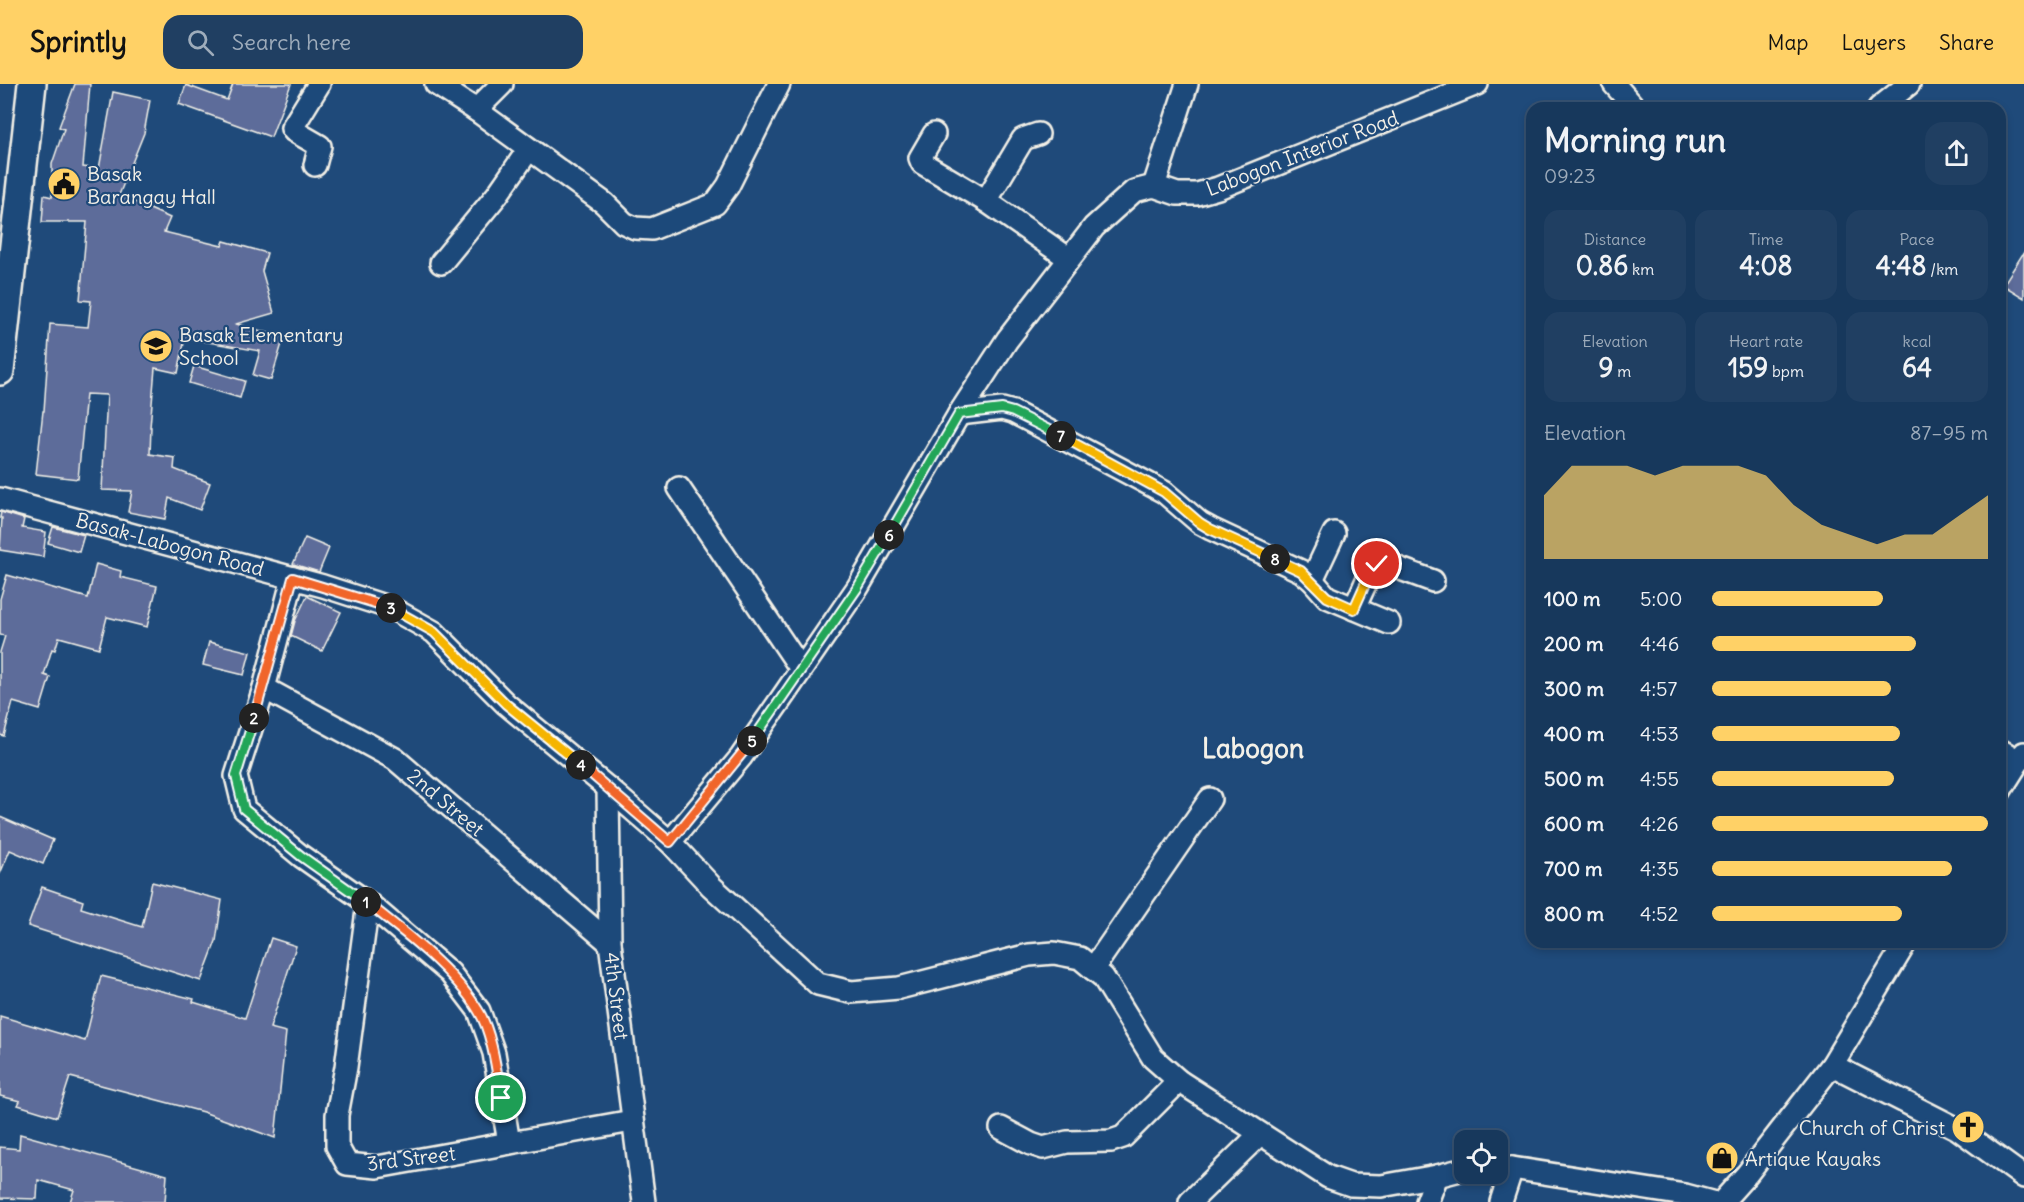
<!DOCTYPE html>
<meta charset="utf-8">
<style>
body{margin:0;font-family:Delius,sans-serif;background:#203f62;color:#f1f3f6;height:100vh;display:flex;flex-direction:column;font-size:22px;white-space:nowrap}
*{box-sizing:border-box;margin:0}
p{font-size:20px;color:#9eacbb}
.icon{flex:none;width:33px;height:33px;fill:none;stroke:currentColor;stroke-width:2;stroke-linecap:round;stroke-linejoin:round}
.map{position:relative;flex:1;overflow:hidden}
.drawer{position:absolute;left:1526px;top:18px;width:480px;height:846px;display:flex;flex-direction:column;background:#17385c;border-radius:18px;box-shadow:0 3px 9px #0003,0 0 0 2px #365272}
.drawer>*{flex:none}
.tools{position:absolute;left:1454px;top:1046px;display:grid;gap:12px}
.tools a{display:grid;place-items:center;width:54px;height:54px;border-radius:12px;background:#17385c;box-shadow:0 3px 9px #0003,0 0 0 2px #365272;font-size:30px}
.pin{position:absolute;display:grid;place-items:center;width:51px;height:51px;color:#fff;margin:-26px;border:3px solid #fff;border-radius:50%;box-shadow:0 2px 6px #0007}
.km{position:absolute;width:30px;height:30px;margin:-15px;border-radius:50%;background:#222;color:#fff;font-size:16px;line-height:30px;text-align:center}
.round{display:grid;place-items:center;flex:none;width:63px;height:63px;border-radius:18px;background:#203f62}
.head{display:flex;align-items:center;justify-content:space-between;height:102px;padding:0 18px}
h1{font-size:33px;font-weight:700;line-height:45px}
.figures{display:grid;grid-template-columns:repeat(3,1fr);gap:9px;height:102px;padding:6px 18px}
.figures div{display:grid;align-content:center;border-radius:15px;background:#203f62;text-align:center}
.figures b{font-size:26px;font-weight:700}
.figures small{font-size:16px;font-weight:400}
.figures p{font-size:16px}
.chart{height:168px;padding:12px 18px}
.chart p{display:flex;justify-content:space-between}
.chart svg{width:100%;height:108px;margin-top:6px;fill:#ffd166;opacity:.7}
ul{padding:0 18px;list-style:none;font-size:20px}
li{display:grid;grid-template-columns:96px 72px 1fr;align-items:center;height:45px}
li i{height:15px;border-radius:8px;background:#ffd166}
header{display:flex;align-items:center;gap:36px;box-sizing:border-box;height:84px;padding:0 30px;background:#ffd166;color:#111}
header strong{font-size:28px}
nav{display:flex;gap:33px;margin-inline-start:auto;font-size:21px}
.search{width:420px;height:54px;background:#203f62;display:flex;align-items:center;gap:15px;box-sizing:border-box;padding:0 21px;border-radius:18px;color:#9eacbb;font-size:22px}
.map>svg:first-child{display:block}
.building{fill:#5d6c9a;stroke:#f4f1e8;stroke-width:1.5}
.lines{fill:none;stroke-linecap:round;stroke-linejoin:round}
.minor-casing{stroke:#f4f1e8;stroke-width:26}
.major-casing{stroke:#f4f1e8;stroke-width:32}
.minor{stroke:#1f4a7a;stroke-width:21}
.major{stroke:#1f4a7a;stroke-width:27}
.split-1-casing{stroke:#fff;stroke-width:12}
.split-2-casing{stroke:#fff;stroke-width:12}
.split-3-casing{stroke:#fff;stroke-width:12}
.split-4-casing{stroke:#fff;stroke-width:12}
.split-5-casing{stroke:#fff;stroke-width:12}
.split-6-casing{stroke:#fff;stroke-width:12}
.split-7-casing{stroke:#fff;stroke-width:12}
.split-8-casing{stroke:#fff;stroke-width:12}
.split-9-casing{stroke:#fff;stroke-width:12}
.split-1{stroke:#f0652b;stroke-width:8}
.split-2{stroke:#22a559;stroke-width:8}
.split-3{stroke:#f0652b;stroke-width:8}
.split-4{stroke:#f5b400;stroke-width:8}
.split-5{stroke:#f0652b;stroke-width:8}
.split-6{stroke:#22a559;stroke-width:8}
.split-7{stroke:#22a559;stroke-width:8}
.split-8{stroke:#f5b400;stroke-width:8}
.split-9{stroke:#f5b400;stroke-width:8}
.labels{text-anchor:middle;dominant-baseline:central;stroke-width:4.5;stroke-linejoin:round;paint-order:stroke}
.street-label{font-size:20px;fill:#f4f1e8;stroke:#1f4a7a}
.poi-label{font-size:20px;fill:#f4f1e8;stroke:#1f4a7a;text-anchor:start}
.district-label{font-size:26px;font-weight:bold;fill:#f4f1e8;stroke:#1f4a7a}
</style>
<header>
<strong>Sprintly</strong>
<div class="search"><svg class="icon" aria-label="search" viewBox="0 0 24 24"><circle cx="10" cy="10" r="6"/><path d="M15 15l6 6"/></svg>Search here</div>
<nav><a>Map</a><a>Layers</a><a>Share</a></nav>
</header>
<div class="map">
<svg width="2024" height="1118" viewBox="0 0 2024 1118">
<rect width="100%" height="100%" fill="#1f4a7a"/>
<filter id="ink" filterUnits="userSpaceOnUse"><feTurbulence type="fractalNoise" baseFrequency=".0167" numOctaves="2"/><feDisplacementMap in="SourceGraphic" scale="12" xChannelSelector="R" yChannelSelector="G"/><feConvolveMatrix kernelMatrix="1 2 1 2 8 2 1 2 1" color-interpolation-filters="sRGB"/></filter>
<g filter="url(#ink)">
<g class="building">
<polygon points="75,0 90,0 83,83 99,85 113,8 150,16 144,49 119,111 170,134 164,148 222,162 224,157 267,169 262,187 274,229 236,240 284,253 271,296 253,291 260,267 185,254 178,289 155,284 150,343 151,343 150,370 175,374 174,385 210,399 200,426 169,414 165,435 128,428 132,407 102,406 107,311 86,310 78,395 36,390 43,327 44,327 50,240 88,243 91,217 80,216 87,138 42,138 44,111 52,113 52,80 64,45 59,43"/>
<polygon points="233,0 291,0 271,53 179,20 186,1 227,16"/>
<polygon points="2024,168 2024,214 2003,201"/>
<polygon points="194,282 245,297 240,314 189,299"/>
<polygon points="1,428 24,435 22,444 46,448 43,473 0,466 2,434 0,434"/>
<polygon points="53,443 84,451 79,468 48,459"/>
<polygon points="305,454 329,464 319,488 293,480"/>
<polygon points="96,480 121,487 120,493 157,502 147,543 107,533 99,564 59,553 55,566 52,565 44,591 50,593 40,626 13,618 4,652 0,651 0,568 5,552 0,551 0,515 7,491 88,514"/>
<polygon points="307,512 341,528 322,567 291,552 295,537"/>
<polygon points="209,558 250,568 244,591 203,581"/>
<polygon points="0,733 53,756 43,780 10,766 0,790"/>
<polygon points="152,798 222,816 216,857 201,897 28,842 42,803 83,817 81,824 142,843"/>
<polygon points="271,854 296,862 270,944 286,948 275,1054 203,1028 70,993 57,1033 18,1021 20,1017 0,1012 0,932 85,957 101,892 194,915 193,918 245,934"/>
<polygon points="20,1050 167,1091 165,1118 70,1118 74,1106 38,1096 37,1115 0,1114 0,1063 19,1065"/>
</g>
<g class="lines">
<g class="minor-casing">
<g id="minor">
<polyline points="436,0 476,26 604,119 624,139 635,144 652,145 715,120 728,102 779,0"/>
<polyline points="1614,0 1635,24"/>
<polyline points="1879,24 1909,0"/>
<polyline points="476,26 502,0"/>
<polyline points="934,50 920,74 922,79 986,117"/>
<polyline points="1038,50 1023,55 986,117 1068,174"/>
<polyline points="315,81 320,62 294,47 292,44 319,0"/>
<polyline points="1154,102 1187,0"/>
<polyline points="441,179 497,111 529,65"/>
<polyline points="959,330 1002,325 1013,328 1164,408 1200,439 1211,445 1301,487 1312,496 1327,513 1389,539"/>
<polyline points="679,404 801,585"/>
<polyline points="0,415 323,502 391,524 434,548 506,620 608,704 670,758 711,802 818,900 851,908 899,904 1029,871 1054,869 1080,874 1103,893 1153,974 1179,997 1328,1093 1351,1101 1381,1102 1437,1092 1464,1085"/>
<polyline points="293,494 264,604 236,692 244,725 301,772 368,819 450,889 479,927 494,969 509,1059"/>
<polyline points="1312,496 1334,449"/>
<polyline points="1354,525 1372,485 1377,480 1387,480 1433,497"/>
<polyline points="264,604 395,675 610,859"/>
<polyline points="2000,666 2019,677"/>
<polyline points="608,704 610,859 644,1118"/>
<polyline points="2000,707 2024,669"/>
<polyline points="670,758 741,673 786,608 858,503 959,330 1007,256 1094,143 1134,107 1154,102 1177,110 1197,110 1218,104 1477,0"/>
<polyline points="368,819 346,983 337,1031 337,1062 347,1080 377,1083 632,1037"/>
<polyline points="1093,885 1210,715"/>
<polyline points="1832,981 1958,1045 2024,1093"/>
<polyline points="1001,1044 1031,1060 1043,1064 1067,1058 1111,1057 1123,1053 1179,997"/>
<polyline points="1497,1084 1512,1084 1685,1111 1711,1118"/>
<polyline points="1190,1118 1260,1050"/>
<polyline points="1427,1118 1437,1092"/>
<polyline points="1501,1118 1512,1084"/>
<polyline points="1722,1118 1747,1090 1832,981 1906,858"/>
</g>
</g>
<g class="major-casing">
<polyline id="major" points="0,287 32,0"/>
</g>
<use href="#minor" class="minor"/>
<use href="#major" class="major"/>
</g>
</g>
<g class="lines" filter="url(#ink)">
<g class="split-1-casing">
<path id="split-1" d="M366 818C403 847 454 886 478 926 492 947 497 989 501 1014"/>
</g>
<g class="split-2-casing">
<polyline id="split-2" points="254,634 236,692 244,725 301,772 366,818"/>
</g>
<g class="split-3-casing">
<polyline id="split-3" points="254,634 293,494 391,524"/>
</g>
<g class="split-4-casing">
<polyline id="split-4" points="391,524 434,548 506,620 581,681"/>
</g>
<g class="split-5-casing">
<polyline id="split-5" points="581,681 670,758 752,657"/>
</g>
<g class="split-6-casing">
<polyline id="split-6" points="752,657 858,503 889,451"/>
</g>
<g class="split-7-casing">
<polyline id="split-7" points="889,451 959,330 1002,325 1013,328 1061,352"/>
</g>
<g class="split-8-casing">
<polyline id="split-8" points="1061,352 1164,408 1200,439 1210,445 1275,475"/>
</g>
<g class="split-9-casing">
<polyline id="split-9" points="1275,475 1301,487 1327,513 1354,525 1372,485 1377,480"/>
</g>
<use href="#split-1" class="split-1"/>
<use href="#split-2" class="split-2"/>
<use href="#split-3" class="split-3"/>
<use href="#split-4" class="split-4"/>
<use href="#split-5" class="split-5"/>
<use href="#split-6" class="split-6"/>
<use href="#split-7" class="split-7"/>
<use href="#split-8" class="split-8"/>
<use href="#split-9" class="split-9"/>
</g>
<defs>
<g id="civic-disc" transform="scale(1.725)"><circle r="9.5" fill="#ffd166" stroke="#1f4a7a"/><path d="M-.6-6.5H3V-4.5H.6V-3L4-1V1h2V6H-6V1h2V-1L-.6-3ZM-1.2 2.5V6h2.4V2.5Z" fill="#111"/></g>
<g id="school-disc" transform="scale(1.725)"><circle r="9.5" fill="#ffd166" stroke="#1f4a7a"/><path d="M0-5L7-2L0 1L-7-2ZM-4 1L0 2.5L4 1V4Q0 6-4 4Z" fill="#111"/></g>
<g id="church-disc" transform="scale(1.725)"><circle r="9.5" fill="#ffd166" stroke="#1f4a7a"/><path d="M-1.2-6h2.4v3.5h3.3v2.4h-3.3V6h-2.4V-.1h-3.3v-2.4h3.3Z" fill="#111"/></g>
<g id="shop-disc" transform="scale(1.725)"><circle r="9.5" fill="#ffd166" stroke="#1f4a7a"/><path d="M-5-2.5h2.3a2.7 3.5 0 0 1 5.4 0H5L5.5 6h-11ZM-1.5-2.5h3a1.5 2.3 0 0 0-3 0Z" fill="#111"/></g>
</defs>
<g fill-rule="evenodd">
<use href="#civic-disc" x="64" y="100"/>
<use href="#school-disc" x="156" y="262"/>
<use href="#church-disc" x="1968" y="1043"/>
<use href="#shop-disc" x="1722" y="1074"/>
</g>
<g class="labels">
<g class="street-label">
<text transform="translate(1302 69) rotate(-21)">Labogon Interior Road</text>
<text transform="translate(170 460) rotate(15)">Basak-Labogon Road</text>
<text transform="translate(446 718) rotate(40)">2nd Street</text>
<text transform="translate(617 912) rotate(83)">4th Street</text>
<text transform="translate(411 1074) rotate(-7)">3rd Street</text>
</g>
<g class="poi-label">
<text x="87" y="89">Basak<tspan x="87" dy="23">Barangay Hall</tspan></text>
<text x="179" y="250">Basak Elementary<tspan x="179" dy="23">School</tspan></text>
<text x="1945" y="1043" text-anchor="end">Church of Christ</text>
<text x="1745" y="1074">Artique Kayaks</text>
</g>
<g class="district-label">
<text x="1253" y="664">Labogon</text>
</g>
</g>
</svg>
<div class="tools">
<a><svg class="icon" aria-label="locate" viewBox="0 0 24 24"><circle cx="12" cy="12" r="6"/><path d="M12 2v4M12 18v4M2 12h4M18 12h4"/></svg></a>
</div>
<div class="pin" style="left:501px;top:1014px;background:#1e9e55"><svg class="icon" aria-label="arrive" viewBox="0 0 24 24"><path d="M6 21V4h12l-3 4 3 4H6"/></svg></div>
<div class="pin" style="left:1377px;top:480px;background:#d93025"><svg class="icon" aria-label="check" viewBox="0 0 24 24"><path d="M5 12l5 5 9-10"/></svg></div>
<b class="km" style="left:366px;top:818px">1</b>
<b class="km" style="left:254px;top:634px">2</b>
<b class="km" style="left:391px;top:524px">3</b>
<b class="km" style="left:581px;top:681px">4</b>
<b class="km" style="left:752px;top:657px">5</b>
<b class="km" style="left:889px;top:451px">6</b>
<b class="km" style="left:1061px;top:352px">7</b>
<b class="km" style="left:1275px;top:475px">8</b>
<section class="drawer">
<div class="head"><div><h1>Morning run</h1><p>09:23</p></div><a class="round"><svg class="icon" aria-label="share" viewBox="0 0 24 24"><path d="M12 15V3M7 8l5-5 5 5M5 13v7h14v-7"/></svg></a></div>
<div class="figures">
<div><p>Distance</p><b>0.86<small> km</small></b></div>
<div><p>Time</p><b>4:08</b></div>
<div><p>Pace</p><b>4:48<small> /km</small></b></div>
</div>
<div class="figures">
<div><p>Elevation</p><b>9<small> m</small></b></div>
<div><p>Heart rate</p><b>159<small> bpm</small></b></div>
<div><p>kcal</p><b>64</b></div>
</div>
<div class="chart"><p><span>Elevation</span>87–95 m</p>
<svg viewBox="0 0 160 44" preserveAspectRatio="none"><path d="M0 44V18L10 6L20 6L30 6L40 10L50 6L60 6L70 6L80 10L90 22L100 30L110 34L120 38L130 34L140 34L150 26L160 18V44z"/></svg>
</div>
<ul>
<li><b>100 m</b>5:00<i style="width:62%"></i></li>
<li><b>200 m</b>4:46<i style="width:74%"></i></li>
<li><b>300 m</b>4:57<i style="width:65%"></i></li>
<li><b>400 m</b>4:53<i style="width:68%"></i></li>
<li><b>500 m</b>4:55<i style="width:66%"></i></li>
<li><b>600 m</b>4:26<i style="width:100%"></i></li>
<li><b>700 m</b>4:35<i style="width:87%"></i></li>
<li><b>800 m</b>4:52<i style="width:69%"></i></li>
</ul>
</section>
</div>
